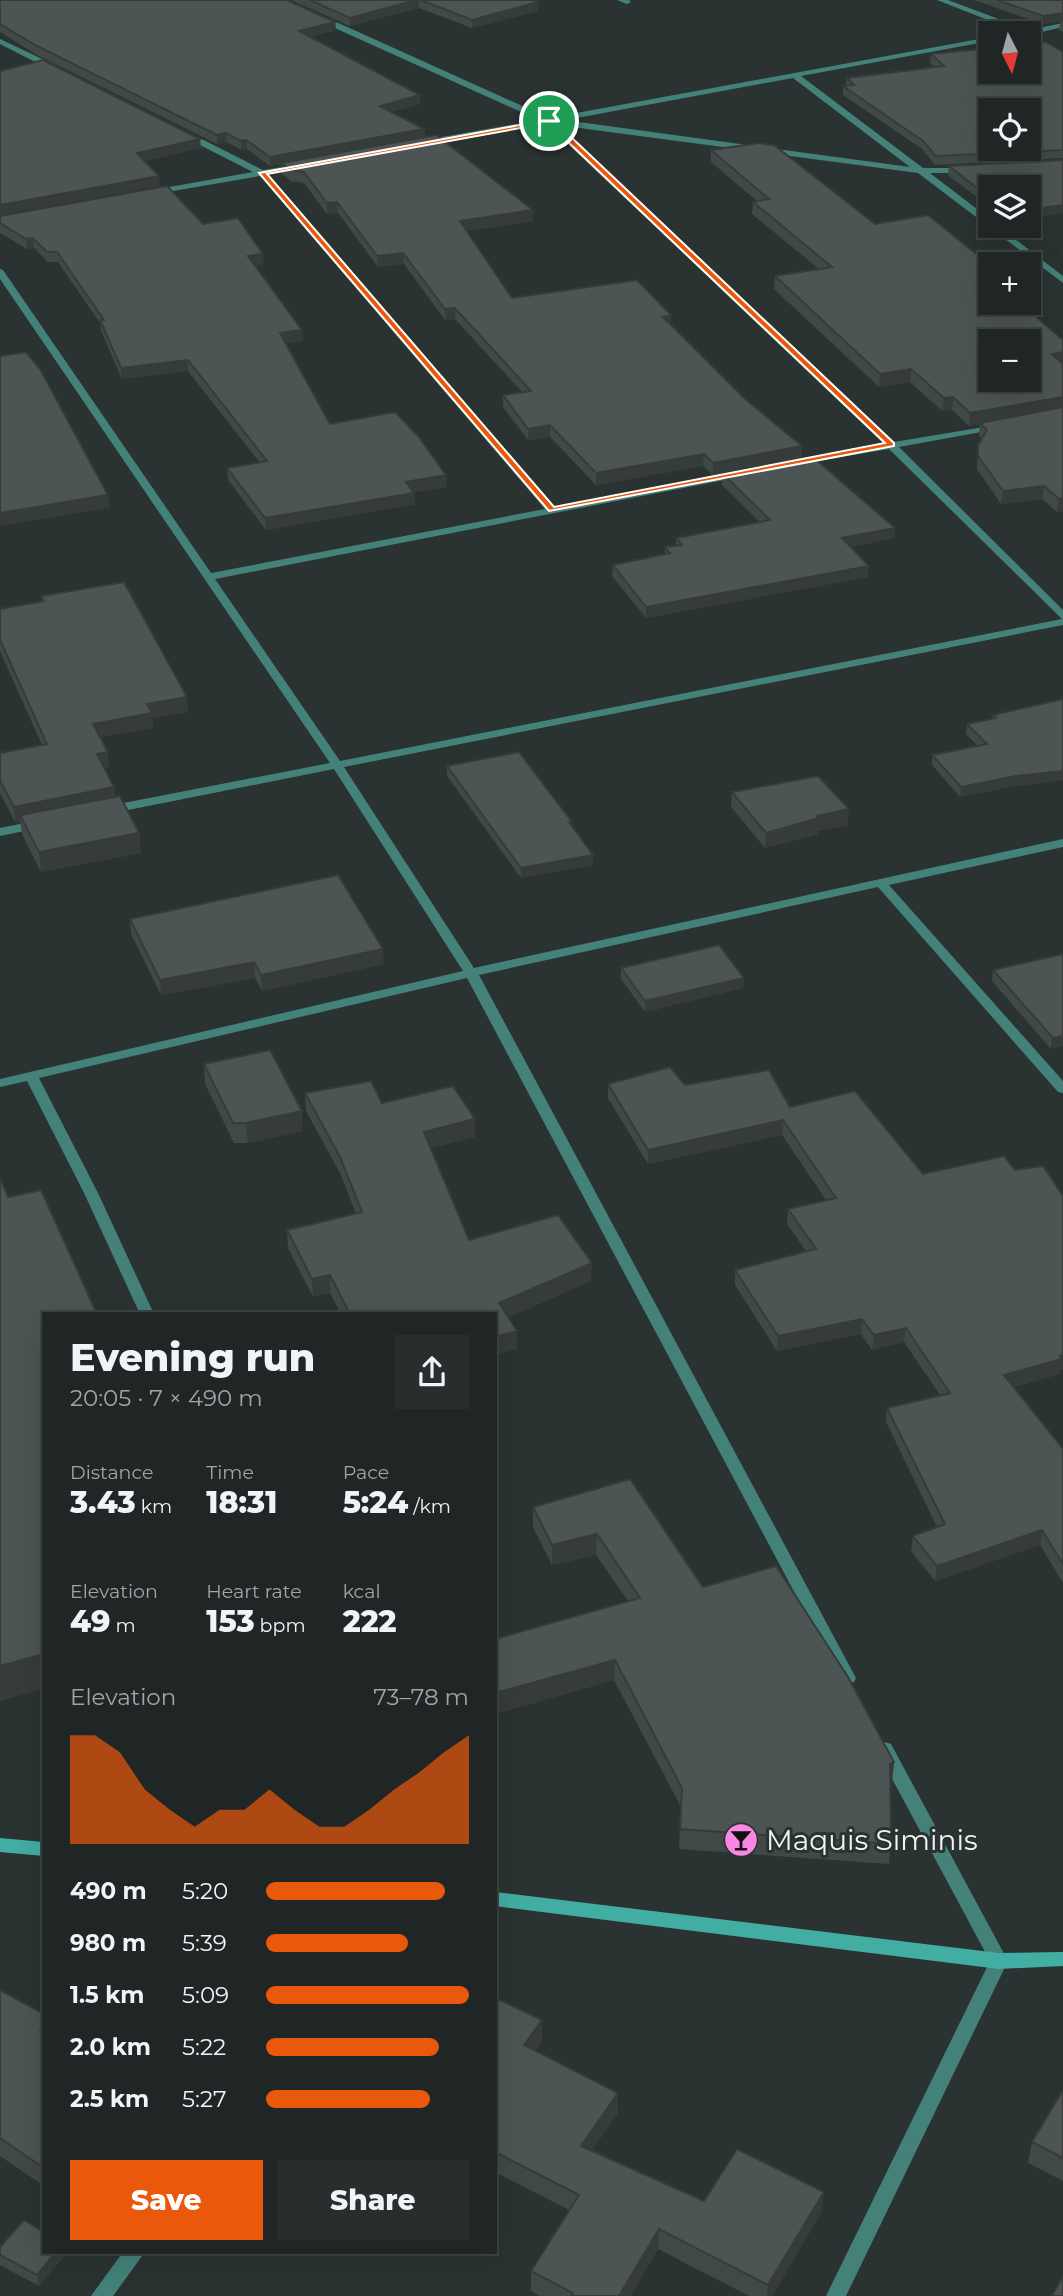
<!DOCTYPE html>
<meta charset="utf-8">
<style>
body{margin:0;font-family:Montserrat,sans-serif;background:#282e2d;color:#f1f3f6;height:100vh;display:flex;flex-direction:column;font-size:26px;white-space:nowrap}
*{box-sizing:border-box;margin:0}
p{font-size:23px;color:#a2a5a7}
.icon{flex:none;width:38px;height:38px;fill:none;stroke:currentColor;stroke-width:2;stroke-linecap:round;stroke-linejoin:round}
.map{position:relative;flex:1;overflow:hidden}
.side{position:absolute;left:42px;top:1312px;width:455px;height:942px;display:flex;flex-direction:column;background:#202625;border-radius:0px;box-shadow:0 7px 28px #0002,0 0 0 2px #3d4342}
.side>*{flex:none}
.needle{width:46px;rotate:174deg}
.tools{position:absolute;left:978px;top:21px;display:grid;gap:14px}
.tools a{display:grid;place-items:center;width:63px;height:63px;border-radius:0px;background:#202625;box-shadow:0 7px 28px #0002,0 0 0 2px #3d4342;font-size:35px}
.pin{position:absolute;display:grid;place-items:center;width:60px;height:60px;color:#fff;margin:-30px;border:4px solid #fff;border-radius:50%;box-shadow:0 2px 7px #0007}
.round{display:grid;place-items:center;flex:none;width:74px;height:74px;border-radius:0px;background:#282e2d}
.head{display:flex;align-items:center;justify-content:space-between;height:119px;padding:0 28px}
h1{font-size:38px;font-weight:800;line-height:52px}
.figures{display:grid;grid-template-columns:repeat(3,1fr);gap:10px;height:119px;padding:7px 28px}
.figures div{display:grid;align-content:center}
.figures b{font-size:30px;font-weight:800}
.figures small{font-size:19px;font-weight:400}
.figures p{font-size:19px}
.chart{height:196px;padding:14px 28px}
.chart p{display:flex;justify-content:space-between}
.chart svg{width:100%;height:126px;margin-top:7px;fill:#ea580c;opacity:.7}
.cta{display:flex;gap:14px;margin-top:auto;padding:14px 28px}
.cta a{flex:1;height:80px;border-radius:0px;background:#ea580c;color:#fff;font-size:28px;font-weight:800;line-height:80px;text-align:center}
.cta a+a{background:#282e2d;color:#f1f3f6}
ul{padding:0 28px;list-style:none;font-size:23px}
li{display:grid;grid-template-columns:112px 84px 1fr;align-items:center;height:52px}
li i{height:18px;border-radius:9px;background:#ea580c}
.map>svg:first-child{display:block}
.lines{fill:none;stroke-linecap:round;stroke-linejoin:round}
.street{fill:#438179;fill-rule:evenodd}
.secondary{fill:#42ada2;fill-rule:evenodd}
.wall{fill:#414947}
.shaded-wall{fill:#353c3a}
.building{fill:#4c5553;stroke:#353c3a;stroke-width:2;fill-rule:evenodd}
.route{fill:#ea580c;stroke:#fff;stroke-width:2;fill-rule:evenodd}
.labels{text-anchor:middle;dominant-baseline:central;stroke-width:6;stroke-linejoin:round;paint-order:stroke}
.near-poi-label{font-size:28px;fill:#eff5f4;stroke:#2a3331;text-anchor:start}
</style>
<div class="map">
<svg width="1063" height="2296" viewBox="0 0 1063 2296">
<rect width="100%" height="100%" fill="#2a3331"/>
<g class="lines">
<g class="street">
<polygon points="617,0 629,0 631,2 627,4"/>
<polygon points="937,0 948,0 1028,30 1063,23 1063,27 1029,35 1029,33 1021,33"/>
<polygon points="317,16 323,16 549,118 990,37 990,41 801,76 923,168 970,168 970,172 967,173 930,173 990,219 990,226 998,226 1063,276 1063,283 918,173 564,126 560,123 564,120 910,167 793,78 555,122 894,442 1002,424 1003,426 998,429 899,447 1063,610 1063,625 344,767 474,968 1063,839 1063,847 889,885 1063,1081 1063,1093 1058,1092 878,887 479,975 856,1678 854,1682 848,1684 842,1682 840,1678 467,978 39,1078 98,1193 154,1314 140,1314 84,1193 27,1081 0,1087 0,1079 463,971 334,769 108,814 102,810 108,806 330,763 0,279 0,269 3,270 211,573 545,509 260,176 150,195 149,193 153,190 253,172 182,136 182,132 188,132 263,170 301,164 301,168 268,174 555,507 740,471 745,474 740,477 215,579 340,761 1062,619 889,449 793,465 792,463 797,460 884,444 546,123 422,145 422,141 425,140 539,120 317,20"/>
<polygon points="0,39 57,66 58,68 51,70 0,44"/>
<polygon points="40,820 44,821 46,824 44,827 0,836 0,828"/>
<polygon points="885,1742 891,1744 1008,1961 846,2296 826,2296 990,1961 876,1749 879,1744"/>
<polygon points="123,2252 145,2252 113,2296 91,2296"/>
</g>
<g class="secondary">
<polygon points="0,1838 44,1842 44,1856 0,1852"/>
<polygon points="495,1892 999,1953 1063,1952 1063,1966 999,1969 495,1906"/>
</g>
</g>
<g class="wall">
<polygon points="0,0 335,22 336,30 310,37 420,95 420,104 391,112 424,129 425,137 533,221 467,231 512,298 671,315 671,325 802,458 713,475 703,466 596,485 550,437 528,440 503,407 503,395 522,392 455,319 445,320 404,264 378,267 338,213 327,214 304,183 291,181 282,174 281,164 270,166 247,149 241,150 227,142 217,144 37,55 0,32"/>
<polygon points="291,0 533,0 538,11 472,28 419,8 350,26"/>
<polygon points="974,0 1063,0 1063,21 1042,24"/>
<polygon points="1063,21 1063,32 1059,30 1060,22"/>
<polygon points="1063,52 1063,158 935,165 922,149 843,95 843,86 846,86 847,78 935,67 930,63 931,54"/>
<polygon points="711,150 875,224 990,303 1063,340 1063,511 1057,512 1042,499 1001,504 977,469 978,445 982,439 979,436 980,424 969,426 952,410 942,411 910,382 879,387 774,289 775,276 819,269 752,214 753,202 757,201 711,162"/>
<polygon points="1063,160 1063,213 1029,219 1029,187 990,187 990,207 948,175 949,166"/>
<polygon points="0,216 203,224 264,264 255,265 302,330 303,341 286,343 330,424 447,487 414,492 415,504 266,530 228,480 227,468 260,463 188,371 122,379 101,331 100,323 58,262 48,262 34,248 27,249 0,233"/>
<polygon points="723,474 895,528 894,538 851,547 868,577 646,618 612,576 613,565 665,554 665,547 676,546 676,538 760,522 722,485"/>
<polygon points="41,596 188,712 152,718 153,728 100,737 109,767 104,768 114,787 115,797 139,833 141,853 41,872 22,834 20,821 15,822 0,793 0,753 42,745 0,651 0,609 42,602"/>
<polygon points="1063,699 1063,780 1015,786 960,797 932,765 932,755 978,746 966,734 967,724 992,719 993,715"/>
<polygon points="447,766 572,827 593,865 521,878 447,776"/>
<polygon points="732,792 848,825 818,831 818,834 765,848 731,807"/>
<polygon points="130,919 384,964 262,991 255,978 161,995 131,934"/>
<polygon points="1063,954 1051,1049 992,981 993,970"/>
<polygon points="621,968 744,978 743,988 645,1012 621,979"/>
<polygon points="204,1064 303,1131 248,1143 234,1143 205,1084"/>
<polygon points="608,1084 685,1085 790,1107 923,1174 1015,1170 1063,1196 1063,1370 1061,1370 1060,1374 1014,1387 1063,1449 1063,1583 1040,1545 935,1581 911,1551 913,1536 937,1527 886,1422 887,1408 940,1395 904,1342 872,1350 861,1334 777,1351 735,1285 735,1270 806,1251 787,1224 788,1209 826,1200 782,1135 648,1164 608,1098"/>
<polygon points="305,1093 382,1103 475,1119 475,1137 431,1148 469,1240 591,1281 508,1317 517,1331 517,1349 495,1314 341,1314 330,1293 313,1297 288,1248 287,1230 356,1214 341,1175 306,1111"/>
<polygon points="630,1479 703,1587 894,1762 892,1782 890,1783 891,1844 889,1864 679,1849 681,1807 614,1680 495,1714 495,1639 628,1601 596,1555 552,1565 533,1527 533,1507"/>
<polygon points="0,1990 44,2014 44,2186 0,2156"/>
<polygon points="495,2003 542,2020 542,2040 535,2051 618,2113 592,2150 704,2201 822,2211 772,2296 749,2296 658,2249 630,2296 540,2296 531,2291 531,2271 569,2210 495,2172"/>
<polygon points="1063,2090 1063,2181 1028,2163 1032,2142"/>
<polygon points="0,2247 65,2255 39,2286 0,2265"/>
</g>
<g class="shaded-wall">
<polygon points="416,0 419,0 419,8 350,26 350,18"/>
<polygon points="538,2 538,11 472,28 472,20"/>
<polygon points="1063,13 1063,21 1042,24 1043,16"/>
<polygon points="335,22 336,30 300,40 299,31"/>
<polygon points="420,95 420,104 380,115 380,106"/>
<polygon points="424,129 425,137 270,166 270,157"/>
<polygon points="226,133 227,142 217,144 217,135"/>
<polygon points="200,139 201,148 138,163 137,153"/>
<polygon points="246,140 247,149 241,150 241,141"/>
<polygon points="159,176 160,186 0,215 0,205"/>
<polygon points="337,202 338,213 327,214 327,203"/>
<polygon points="1063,205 1063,213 1029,219 1029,210"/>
<polygon points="533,210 533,221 460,232 460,221"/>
<polygon points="33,238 34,248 27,249 26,239"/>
<polygon points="403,253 404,264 378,267 377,256"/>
<polygon points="263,254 264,264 249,266 248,256"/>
<polygon points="455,308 455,319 445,320 445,309"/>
<polygon points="671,315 671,327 663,317"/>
<polygon points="302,330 303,341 281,344 280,333"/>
<polygon points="1063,352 1063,365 1052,354"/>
<polygon points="188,360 188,371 122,379 121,368"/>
<polygon points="911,369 910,382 879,387 880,374"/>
<polygon points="953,397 952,410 942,411 944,398"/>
<polygon points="1063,397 1063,409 980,423 980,424 969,426 970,413"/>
<polygon points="550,425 550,437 528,440 528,429"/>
<polygon points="802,446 802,458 713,475 713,463"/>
<polygon points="704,454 703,466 596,485 596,473"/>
<polygon points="446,475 447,487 407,493 406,482"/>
<polygon points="1044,486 1042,499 1001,504 1003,491"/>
<polygon points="414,493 415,504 266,530 265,518"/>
<polygon points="108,495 110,508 0,526 0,513"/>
<polygon points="1063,498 1063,511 1057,512 1059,499"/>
<polygon points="895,528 894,538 842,549 842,538"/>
<polygon points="869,566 868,577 646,618 646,607"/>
<polygon points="187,697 188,712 152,718 153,728 95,738 93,724 147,704"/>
<polygon points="108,752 109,767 99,769 97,754"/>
<polygon points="1063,771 1063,780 1015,786 960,797 961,787 1016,776"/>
<polygon points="114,787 115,803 20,815 20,821 15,822 14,807"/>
<polygon points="849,809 848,825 818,831 818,834 765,848 766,833 817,816"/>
<polygon points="139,833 141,853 41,872 39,852"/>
<polygon points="593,855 593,865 521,878 521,868"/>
<polygon points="383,949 384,964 262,991 261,975"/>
<polygon points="254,962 255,978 161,995 160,980"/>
<polygon points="744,978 743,988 645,1012 645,1001"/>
<polygon points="1063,1036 1063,1046 1051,1049 1053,1038"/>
<polygon points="302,1111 303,1131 248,1143 246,1123"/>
<polygon points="475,1119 475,1137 424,1150 424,1132"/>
<polygon points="783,1120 782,1135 648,1164 648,1150"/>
<polygon points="592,1263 591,1281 499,1322 499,1303"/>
<polygon points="330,1275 330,1293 313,1297 312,1279"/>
<polygon points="862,1319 861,1334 777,1351 778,1336"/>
<polygon points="906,1328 904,1342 872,1350 874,1335"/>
<polygon points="517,1331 517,1349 495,1355 495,1337"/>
<polygon points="1063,1355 1063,1370 1061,1370 1060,1374 1002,1390 1004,1375"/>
<polygon points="1042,1530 1040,1545 935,1581 937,1566"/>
<polygon points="597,1534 596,1555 552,1565 552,1545"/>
<polygon points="44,1654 44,1689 0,1701 0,1666"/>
<polygon points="615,1660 614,1680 495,1714 495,1693"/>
<polygon points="894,1762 892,1782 888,1784 890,1764"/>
<polygon points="542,2020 542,2040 524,2066 524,2045"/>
<polygon points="618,2093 618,2113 581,2166 581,2146"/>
<polygon points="824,2192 822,2211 772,2296 767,2296 768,2285"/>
<polygon points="659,2229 658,2249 630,2296 619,2296"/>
<polygon points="56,2252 65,2252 65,2255 39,2286 37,2275"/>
</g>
<g class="building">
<polygon points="0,0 287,0 335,22 299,31 420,95 380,106 424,129 270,157 246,140 241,141 226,133 217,135 37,46 0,24"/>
<polygon points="310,0 416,0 350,18"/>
<polygon points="421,0 533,0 538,2 472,20"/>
<polygon points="997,0 1063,0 1063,13 1043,16"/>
<path d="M1046 42 1063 52V150L936 156 923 141 843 86 854 85 847 78 944 66 931 54 990 48V72H1029V44ZM990 110H1029V149H990Z"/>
<polygon points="43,60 200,139 137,153 159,176 0,205 0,71"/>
<polygon points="436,135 533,210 460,221 512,298 637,280 671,315 663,317 744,398 802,446 713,463 704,454 596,473 550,425 528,429 503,395 531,391 455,308 445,309 403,253 377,256 337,202 327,203 304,172 290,170 281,163"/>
<path d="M759 143 774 145 875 224 928 215 990 265V270L984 271 990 277V303H1020L1063 340V352L1052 354 1063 364V397L970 413 953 397 944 398 911 369 880 374 775 276 832 267 753 202 769 199 711 150ZM990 341H1029V380H990Z"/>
<polygon points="1063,160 1063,205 1029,210 1029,187 990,187 990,198 949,166"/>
<polygon points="167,186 203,224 238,218 263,254 248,256 302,330 280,333 330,424 395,412 418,436 446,475 406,482 414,493 265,518 227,468 267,461 188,360 121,368 100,320 104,320 57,252 47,252 33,238 26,239 0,223 0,216"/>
<polygon points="26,352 40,369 108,495 0,513 0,356"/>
<polygon points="1063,407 1063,498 1059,499 1044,486 1003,491 978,456 978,445 987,430 980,423"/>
<polygon points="813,457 895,528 842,538 869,566 646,607 613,565 670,553 665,547 682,545 676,538 770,520 723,474"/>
<polygon points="124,582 187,697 147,704 152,713 93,724 108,752 97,754 114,787 14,807 0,781 0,753 47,744 0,640 0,609 44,601 41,596"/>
<polygon points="1063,699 1063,771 1016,776 961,787 932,755 987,744 967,724 996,718 993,715"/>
<polygon points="519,752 572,822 569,822 593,855 521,868 447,766"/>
<polygon points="818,776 849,809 817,816 819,818 766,833 732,792"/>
<polygon points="120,796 139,833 39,852 20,815"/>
<polygon points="338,875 383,949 261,975 254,962 160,980 130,919"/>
<polygon points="719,945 744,978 645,1001 621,968"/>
<polygon points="1063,954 1063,1036 1053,1038 993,970"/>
<polygon points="270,1050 302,1111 246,1123 233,1123 204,1064"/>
<polygon points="670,1067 685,1085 769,1070 790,1107 855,1091 923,1174 1004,1156 1015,1170 1043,1166 1063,1196 1063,1355 1060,1356 1062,1359 1004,1375 1063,1449 1063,1564 1042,1530 937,1566 913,1536 945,1524 887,1408 950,1393 906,1328 874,1335 862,1319 778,1336 735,1270 816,1249 788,1209 836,1198 783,1120 648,1150 608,1084"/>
<polygon points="371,1081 382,1103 453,1086 475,1119 424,1132 469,1240 558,1215 592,1263 499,1303 517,1331 495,1337 495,1314 350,1314 330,1275 312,1279 287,1230 362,1212 340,1157 305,1093"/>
<polygon points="0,1178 8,1197 41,1190 97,1314 44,1314 44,1654 0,1666"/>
<polygon points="630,1479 703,1587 776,1566 848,1677 894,1762 890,1764 891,1844 680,1829 682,1788 615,1660 495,1693 495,1639 640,1598 597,1534 552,1545 533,1507"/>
<polygon points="0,1990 44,2014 44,2025 40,2030 44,2032 44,2168 0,2138"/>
<polygon points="498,1999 542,2020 524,2045 618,2093 581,2146 704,2201 737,2149 824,2192 768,2285 659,2229 619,2296 571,2296 573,2293 531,2271 579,2195 495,2152 495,2003"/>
<polygon points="1063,2090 1063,2158 1032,2142"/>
<polygon points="24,2220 44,2232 44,2252 56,2252 37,2275 0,2255 0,2247"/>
<polygon points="1063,2276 1063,2296 1052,2296"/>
</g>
<path class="route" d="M552 119 894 443V446L549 511 259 173ZM548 123 885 443 554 507 267 174Z"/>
<defs>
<g id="bar-disc" transform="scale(1.75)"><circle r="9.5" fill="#fc86e4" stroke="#2a3331"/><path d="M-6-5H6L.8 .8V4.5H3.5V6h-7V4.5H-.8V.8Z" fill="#111"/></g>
</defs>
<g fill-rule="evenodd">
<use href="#bar-disc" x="741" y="1840"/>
</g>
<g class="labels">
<g class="near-poi-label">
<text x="766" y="1840">Maquis Siminis</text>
</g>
</g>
</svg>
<div class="tools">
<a><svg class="needle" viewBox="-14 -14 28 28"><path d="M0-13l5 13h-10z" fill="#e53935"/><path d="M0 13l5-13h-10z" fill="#a2a5a7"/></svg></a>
<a><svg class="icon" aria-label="locate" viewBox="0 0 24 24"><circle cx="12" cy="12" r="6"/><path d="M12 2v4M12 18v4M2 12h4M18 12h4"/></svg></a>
<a><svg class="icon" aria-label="layers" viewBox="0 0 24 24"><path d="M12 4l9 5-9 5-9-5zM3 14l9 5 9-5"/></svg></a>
<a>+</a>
<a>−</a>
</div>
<div class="pin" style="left:549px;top:121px;background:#1e9e55"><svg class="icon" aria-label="arrive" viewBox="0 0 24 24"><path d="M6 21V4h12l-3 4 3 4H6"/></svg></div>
<section class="side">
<div class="head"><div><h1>Evening run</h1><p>20:05 · 7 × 490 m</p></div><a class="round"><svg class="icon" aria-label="share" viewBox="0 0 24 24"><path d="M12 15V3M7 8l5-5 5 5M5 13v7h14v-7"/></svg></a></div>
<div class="figures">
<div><p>Distance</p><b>3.43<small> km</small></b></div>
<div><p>Time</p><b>18:31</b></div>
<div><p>Pace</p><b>5:24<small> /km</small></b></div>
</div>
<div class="figures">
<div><p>Elevation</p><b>49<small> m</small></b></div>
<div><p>Heart rate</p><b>153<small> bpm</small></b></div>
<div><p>kcal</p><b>222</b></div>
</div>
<div class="chart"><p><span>Elevation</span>73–78 m</p>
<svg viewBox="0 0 160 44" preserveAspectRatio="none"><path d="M0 44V6L10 6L20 12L30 25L40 32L50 38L60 32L70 32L80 25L90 32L100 38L110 38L120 32L130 25L140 19L150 12L160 6V44z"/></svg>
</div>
<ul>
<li><b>490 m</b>5:20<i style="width:88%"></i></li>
<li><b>980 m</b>5:39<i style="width:70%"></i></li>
<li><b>1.5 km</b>5:09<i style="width:100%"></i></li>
<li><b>2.0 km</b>5:22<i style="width:85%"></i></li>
<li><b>2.5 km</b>5:27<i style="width:81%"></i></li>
</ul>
<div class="cta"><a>Save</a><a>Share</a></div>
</section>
</div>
